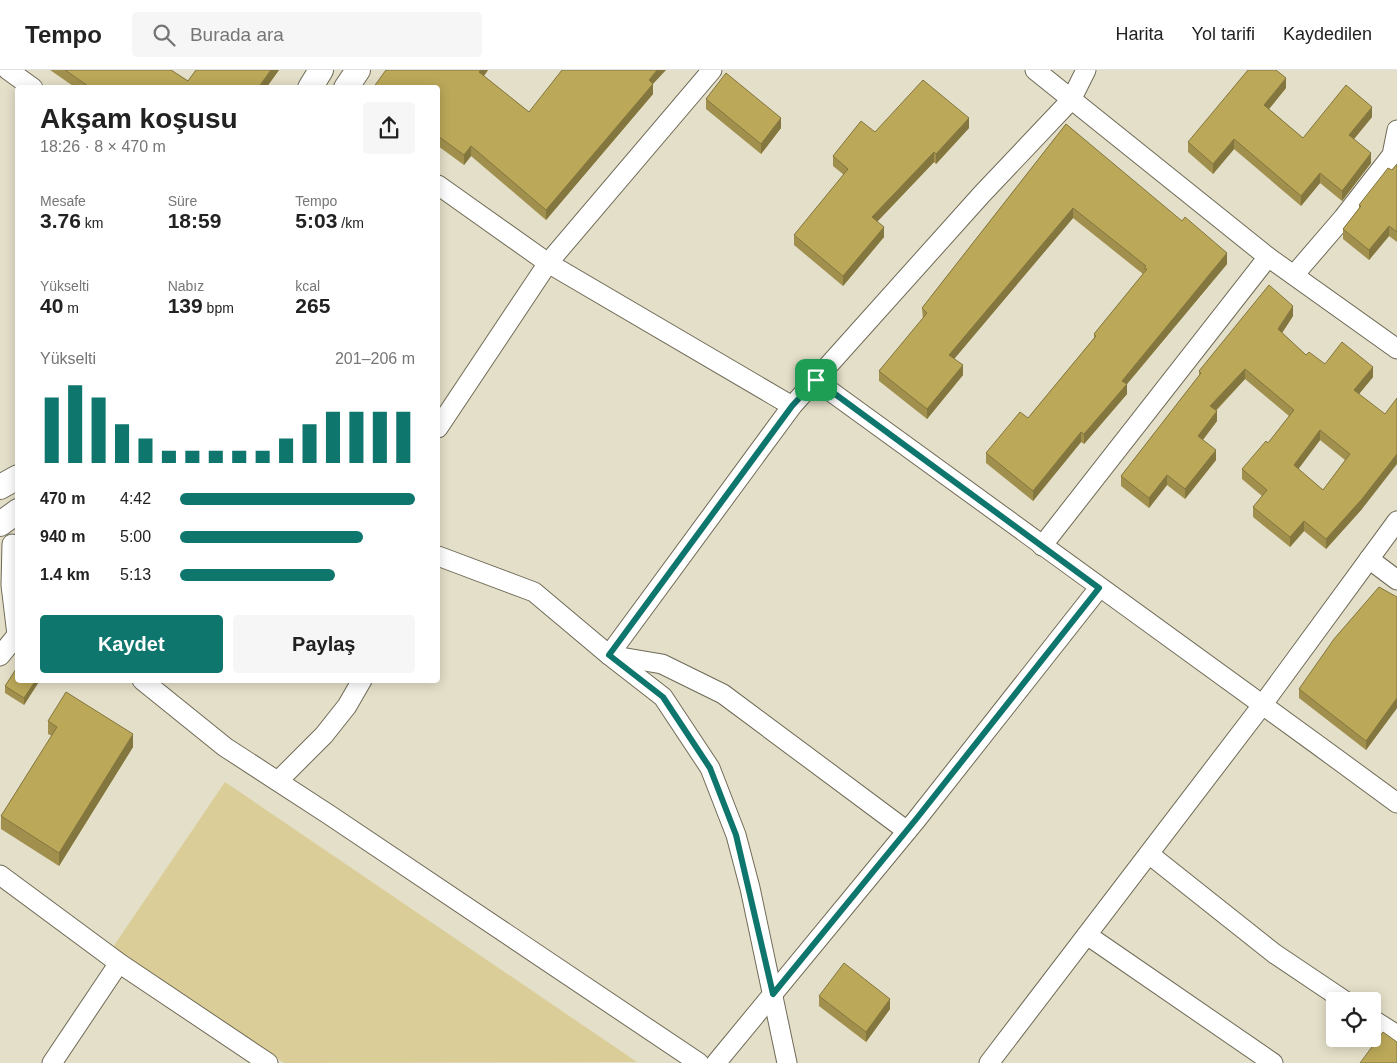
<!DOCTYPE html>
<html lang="tr">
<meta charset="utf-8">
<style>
body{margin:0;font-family:Helvetica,sans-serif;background:#f6f6f6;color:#222;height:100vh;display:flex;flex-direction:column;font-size:19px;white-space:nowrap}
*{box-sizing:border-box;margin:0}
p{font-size:16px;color:#767676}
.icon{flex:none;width:28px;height:28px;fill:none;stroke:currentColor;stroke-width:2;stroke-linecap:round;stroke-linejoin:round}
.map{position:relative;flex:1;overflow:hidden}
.side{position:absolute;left:15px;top:15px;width:425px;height:598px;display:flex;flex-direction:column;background:#fff;border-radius:5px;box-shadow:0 2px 12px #0003}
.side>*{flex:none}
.controls{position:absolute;left:1326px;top:922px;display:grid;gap:10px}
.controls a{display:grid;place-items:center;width:55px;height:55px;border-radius:5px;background:#fff;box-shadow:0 2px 12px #0003;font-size:25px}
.pin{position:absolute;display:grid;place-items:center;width:42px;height:42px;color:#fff;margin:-21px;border-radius:10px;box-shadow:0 2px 8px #0006}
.round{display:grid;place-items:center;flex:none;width:52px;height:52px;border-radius:5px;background:#f6f6f6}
.headline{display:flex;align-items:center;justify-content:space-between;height:85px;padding:0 25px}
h1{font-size:28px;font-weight:800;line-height:38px}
.metrics{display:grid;grid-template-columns:repeat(3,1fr);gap:8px;height:85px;padding:5px 25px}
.metrics div{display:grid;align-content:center}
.metrics b{font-size:21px;font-weight:800}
.metrics small{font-size:14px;font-weight:400}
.metrics p{font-size:14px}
.chart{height:140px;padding:10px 25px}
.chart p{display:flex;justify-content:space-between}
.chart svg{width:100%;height:90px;margin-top:5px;stroke:#0f766e;stroke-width:6}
.action{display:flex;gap:10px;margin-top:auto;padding:10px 25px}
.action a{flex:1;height:58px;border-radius:5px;background:#0f766e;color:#fff;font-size:20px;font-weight:800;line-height:58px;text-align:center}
.action a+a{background:#f6f6f6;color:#222}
ul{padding:0 25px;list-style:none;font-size:16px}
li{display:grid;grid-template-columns:80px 60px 1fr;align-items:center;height:38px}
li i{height:12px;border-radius:6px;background:#0f766e}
header{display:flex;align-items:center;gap:30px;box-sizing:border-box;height:70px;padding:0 25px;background:#fff;border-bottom:1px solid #e0e0e0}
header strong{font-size:24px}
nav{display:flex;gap:28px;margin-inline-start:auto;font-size:18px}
.search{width:350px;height:45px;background:#f6f6f6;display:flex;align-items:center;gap:12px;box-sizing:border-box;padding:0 18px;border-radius:5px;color:#767676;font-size:19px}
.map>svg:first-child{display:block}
.green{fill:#dacd98}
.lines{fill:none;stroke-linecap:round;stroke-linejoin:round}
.minor-casing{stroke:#6f6a56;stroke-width:21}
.tertiary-casing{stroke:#6f6a56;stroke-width:26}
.minor{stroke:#fff;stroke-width:19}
.tertiary{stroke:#fff;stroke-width:24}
.wall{fill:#a1904d;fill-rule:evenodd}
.shaded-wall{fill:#83763e}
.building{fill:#bba859;stroke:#83763e;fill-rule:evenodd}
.route-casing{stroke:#fff;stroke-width:10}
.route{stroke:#0f766e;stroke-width:6}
</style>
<header>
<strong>Tempo</strong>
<div class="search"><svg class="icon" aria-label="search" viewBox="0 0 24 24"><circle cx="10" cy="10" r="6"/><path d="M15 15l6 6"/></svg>Burada ara</div>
<nav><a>Harita</a><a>Yol tarifi</a><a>Kaydedilen</a></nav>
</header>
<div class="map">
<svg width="1397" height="993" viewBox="0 0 1397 993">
<rect width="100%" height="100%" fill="#e4dfc8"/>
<polygon class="green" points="225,712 637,992 284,993 113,877"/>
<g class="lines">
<g class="minor-casing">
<g id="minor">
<polyline points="8,0 33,18"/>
<polyline points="1035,0 1268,187 1397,279"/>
<polyline points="438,115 548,193 792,336"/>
<polyline points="1294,205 1343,148 1392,85 1397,60"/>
<path d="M815 310C1009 452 1204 591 1397 733"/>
<polyline points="438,358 548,193 712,0"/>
<polyline points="1042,476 1268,187"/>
<polyline points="438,486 534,522 609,585 662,594 723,624 907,761"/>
<polyline points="1369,489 1397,510"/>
<polyline points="0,586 17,565 11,515 12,474"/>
<polyline points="142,610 225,677 328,744 699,993"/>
<polyline points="278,711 324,665 347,636 362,610"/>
<polyline points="1149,784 1275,884 1345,931"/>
<polyline points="0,805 119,893 268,993"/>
<polyline points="1087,865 1273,993"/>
<polyline points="1372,949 1397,965"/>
<polyline points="52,993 119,893"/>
<polyline points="716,993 917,749 1099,518"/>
<polyline points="787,993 750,818 736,765 710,698 663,627 609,585 792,336 982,124 1071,30 1086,0"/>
<polyline points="989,993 1263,634 1397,451"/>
</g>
</g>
<g class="tertiary-casing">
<g id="tertiary">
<polyline points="310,18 321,0"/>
<polyline points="346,18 358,0"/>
<polyline points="0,417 18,407"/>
<polyline points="0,454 18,441"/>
</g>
</g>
<use href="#minor" class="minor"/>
<use href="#tertiary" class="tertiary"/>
</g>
<g class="wall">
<polygon points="50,0 171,0 188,11 196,0 279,0 266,18 76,18"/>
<polygon points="386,0 488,0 484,6 529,42 653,14 653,24 546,150 471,86 464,95 438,76 438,18"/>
<polygon points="1286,18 1269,39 1303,68 1372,47 1354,69 1371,93 1342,131 1320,113 1301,136 1234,79 1213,104 1188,82 1188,72"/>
<polygon points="706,29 781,58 761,84 706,39"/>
<polygon points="1066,54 1227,194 1127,314 1127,324 1084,374 1081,372 1033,431 986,393 986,383 1028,348 1094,268 1094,264 1143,204 1073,148 954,289 963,305 927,349 879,311 879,301 923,249 922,238"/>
<polygon points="969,58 936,94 934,92 877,152 884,167 843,216 794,175 794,165 844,105 833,96 833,86 875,62"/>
<polygon points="1397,94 1397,172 1389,166 1369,190 1343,169 1343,159 1359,138 1359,135"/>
<path d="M1293 246 1282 263 1306 285 1325 294 1373 307 1359 324 1362 439 1326 479 1304 461 1290 477 1253 447V437L1262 426 1242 409V399L1268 373 1289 346 1245 309 1216 341 1217 351 1203 370 1216 390 1185 429 1167 415 1149 438 1121 416V406L1199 306V301ZM1320 370 1345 390 1323 420 1298 399Z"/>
<polygon points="1397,527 1397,638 1366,680 1299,628 1299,619"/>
<polygon points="40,610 24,635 5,623 5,616"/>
<polygon points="48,651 133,677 59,796 1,759 1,746 52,666 48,664"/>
<polygon points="819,926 890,939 866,972 819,936"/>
</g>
<g class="shaded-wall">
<polygon points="271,0 279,0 266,18 258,18"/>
<polygon points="481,0 488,0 479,12 479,2"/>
<polygon points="657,0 666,0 653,14 653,24 546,150 546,140"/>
<polygon points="1286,8 1286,18 1264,45 1264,35"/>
<polygon points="1372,37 1372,47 1349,75 1349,65"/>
<polygon points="781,48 781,58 761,84 761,74"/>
<polygon points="969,48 969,58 936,94 936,84"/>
<polygon points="1234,69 1234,79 1213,104 1213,94"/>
<polygon points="471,76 471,86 464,95 464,85"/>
<polygon points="934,82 934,92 872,157 872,147"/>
<polygon points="1371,83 1371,93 1342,131 1342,121"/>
<polygon points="1320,103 1320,113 1301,136 1301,126"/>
<polygon points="1073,138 1073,148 949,295 949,285"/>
<polygon points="1389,156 1389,166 1369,190 1369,180"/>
<polygon points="884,157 884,167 843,216 843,206"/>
<polygon points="1227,183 1227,194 1127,314 1127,324 1084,374 1084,364 1122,311"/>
<polygon points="1293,236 1293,246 1278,269 1278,259"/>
<polygon points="963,295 963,305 927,349 927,339"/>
<polygon points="1373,297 1373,307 1354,330 1354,320"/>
<polygon points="1245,299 1245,309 1210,346 1210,336"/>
<polygon points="1217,341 1217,351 1198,376 1198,366"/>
<polygon points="1320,360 1320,370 1294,405 1294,395"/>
<polygon points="1081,362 1081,372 1033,431 1033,421"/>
<polygon points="1216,380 1216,390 1185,429 1185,419"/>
<polygon points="1397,384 1397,394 1362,439 1326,479 1326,469"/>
<polygon points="1167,405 1167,415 1149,438 1149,428"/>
<polygon points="1304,451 1304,461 1290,477 1290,467"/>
<polygon points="36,610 40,610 24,635 24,628"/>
<polygon points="1397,628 1397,638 1366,680 1366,671"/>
<polygon points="133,664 133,677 59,796 59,783"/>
<polygon points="890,929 890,939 866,972 866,962"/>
</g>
<g class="building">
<polygon points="65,0 171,0 188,11 196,0 271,0 258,18 91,18"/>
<polygon points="386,0 481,0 479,2 529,42 562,0 657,0 649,10 653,14 546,140 471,76 464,85 438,66 438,18 373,18"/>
<polygon points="1248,0 1276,0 1286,8 1264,35 1303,68 1346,15 1372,37 1349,65 1371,83 1342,121 1320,103 1301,126 1234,69 1213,94 1188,72"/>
<polygon points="726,3 781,48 761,74 706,29"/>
<polygon points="923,10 969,48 936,84 934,82 872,147 884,157 843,206 794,165 848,99 833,86 861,51 875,62"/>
<polygon points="1066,54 1182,151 1185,147 1227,183 1122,311 1127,314 1084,364 1081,362 1033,421 986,383 1020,342 1028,348 1096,266 1094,264 1147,199 1144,198 1146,196 1073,138 949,285 963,295 927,339 879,301 927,243 922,238"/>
<polygon points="1397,94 1397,162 1389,156 1369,180 1343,159 1361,136 1359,135 1388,98 1392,100"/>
<path d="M1269 215 1293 236 1278 259 1306 285 1309 282 1325 294 1342 272 1373 297 1354 320 1385 344 1397 328V384L1362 429 1326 469 1304 451 1290 467 1253 437 1267 420 1242 399 1266 371 1268 373 1294 340 1245 299 1210 336 1217 341 1198 366 1216 380 1185 419 1167 405 1149 428 1121 406 1201 303 1199 301ZM1320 360 1350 384 1323 420 1294 395Z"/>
<polygon points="1379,517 1397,527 1397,628 1366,671 1299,619 1334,569"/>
<polygon points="18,596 18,610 36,610 24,628 5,616"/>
<polygon points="66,622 133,664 59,783 1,746 57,657 48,651"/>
<polygon points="844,893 890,929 866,962 819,926"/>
<polygon points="1383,962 1397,972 1397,993 1360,993"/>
</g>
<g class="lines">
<g class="route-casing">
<polygon id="route" points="816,310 1099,518 917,748 773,924 736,765 710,698 663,627 609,585 792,336"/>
</g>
<use href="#route" class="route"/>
</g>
</svg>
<div class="controls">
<a><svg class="icon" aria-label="locate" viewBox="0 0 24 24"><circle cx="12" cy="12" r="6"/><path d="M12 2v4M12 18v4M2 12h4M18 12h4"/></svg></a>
</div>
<div class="pin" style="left:816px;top:310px;background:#1e9e55"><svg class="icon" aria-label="arrive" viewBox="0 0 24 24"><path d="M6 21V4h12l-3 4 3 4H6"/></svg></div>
<section class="side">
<div class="headline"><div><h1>Akşam koşusu</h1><p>18:26 · 8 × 470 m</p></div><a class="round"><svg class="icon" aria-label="share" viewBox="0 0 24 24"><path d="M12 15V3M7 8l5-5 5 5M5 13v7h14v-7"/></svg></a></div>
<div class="metrics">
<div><p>Mesafe</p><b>3.76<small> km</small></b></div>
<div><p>Süre</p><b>18:59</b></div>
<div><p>Tempo</p><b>5:03<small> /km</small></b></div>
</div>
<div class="metrics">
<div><p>Yükselti</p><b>40<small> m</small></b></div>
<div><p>Nabız</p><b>139<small> bpm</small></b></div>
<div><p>kcal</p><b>265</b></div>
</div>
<div class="chart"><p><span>Yükselti</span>201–206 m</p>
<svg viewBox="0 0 160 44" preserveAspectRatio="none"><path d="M5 44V12M15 44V6M25 44V12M35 44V25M45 44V32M55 44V38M65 44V38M75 44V38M85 44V38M95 44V38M105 44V32M115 44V25M125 44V19M135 44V19M145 44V19M155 44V19"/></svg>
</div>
<ul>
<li><b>470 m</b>4:42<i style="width:100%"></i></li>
<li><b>940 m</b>5:00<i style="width:78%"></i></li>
<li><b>1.4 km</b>5:13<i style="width:66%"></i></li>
</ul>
<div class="action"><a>Kaydet</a><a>Paylaş</a></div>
</section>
</div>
